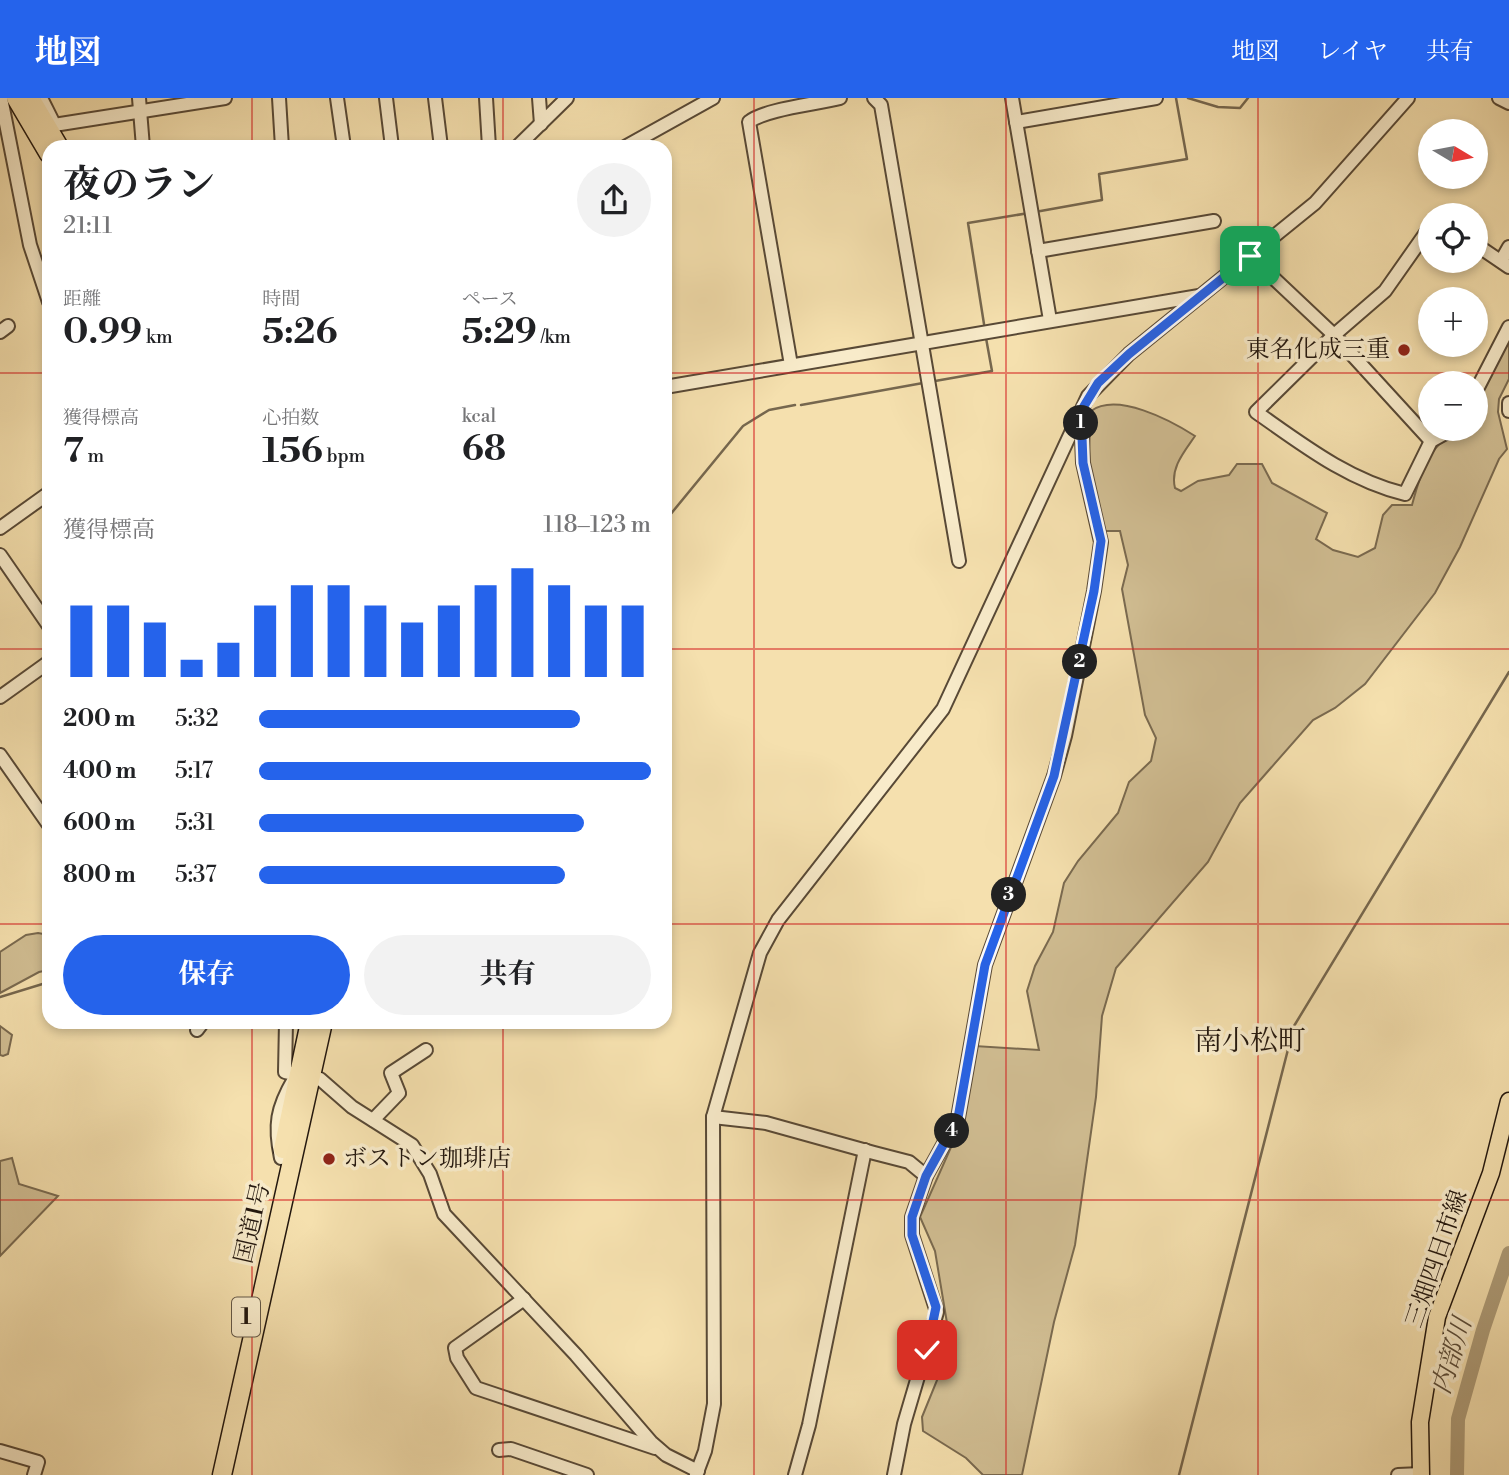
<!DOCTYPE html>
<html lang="ja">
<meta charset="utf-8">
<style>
body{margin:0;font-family:"Libre Bodoni","Noto Serif JP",serif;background:#f2f2f2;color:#202124;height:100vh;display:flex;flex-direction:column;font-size:26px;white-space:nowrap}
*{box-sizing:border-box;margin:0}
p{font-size:23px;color:#757577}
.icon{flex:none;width:38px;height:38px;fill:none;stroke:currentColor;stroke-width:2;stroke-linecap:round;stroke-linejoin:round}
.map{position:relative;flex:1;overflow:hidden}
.sheet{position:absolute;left:42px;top:42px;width:630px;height:889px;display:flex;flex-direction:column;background:#fff;border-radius:21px;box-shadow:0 4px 10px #0003}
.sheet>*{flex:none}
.needle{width:46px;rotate:100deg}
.fabs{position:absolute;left:1418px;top:21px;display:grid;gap:14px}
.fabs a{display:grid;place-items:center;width:70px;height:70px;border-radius:50%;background:#fff;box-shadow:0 4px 10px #0003;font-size:35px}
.pin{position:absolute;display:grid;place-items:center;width:60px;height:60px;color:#fff;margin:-30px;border-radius:14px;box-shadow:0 4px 10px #0006}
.km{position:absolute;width:35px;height:35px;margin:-18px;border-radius:50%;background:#222;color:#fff;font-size:19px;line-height:35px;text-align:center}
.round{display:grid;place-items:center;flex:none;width:74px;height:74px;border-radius:37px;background:#f2f2f2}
.headline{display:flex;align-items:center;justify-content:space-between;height:119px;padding:0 21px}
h1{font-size:38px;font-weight:700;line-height:52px}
.stats{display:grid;grid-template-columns:repeat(3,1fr);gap:10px;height:119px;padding:7px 21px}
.stats div{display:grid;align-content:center}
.stats b{font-size:35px;font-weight:700}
.stats small{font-size:19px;font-weight:400}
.stats p{font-size:19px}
.chart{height:196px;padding:14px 21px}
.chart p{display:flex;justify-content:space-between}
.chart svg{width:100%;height:126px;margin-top:7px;stroke:#2563eb;stroke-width:6}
.action{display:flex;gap:14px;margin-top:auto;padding:14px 21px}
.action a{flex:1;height:80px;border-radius:42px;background:#2563eb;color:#fff;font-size:28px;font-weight:700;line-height:80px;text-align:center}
.action a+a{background:#f2f2f2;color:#202124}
ul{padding:0 21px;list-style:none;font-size:23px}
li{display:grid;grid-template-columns:112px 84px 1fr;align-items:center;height:52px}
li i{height:18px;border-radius:9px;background:#2563eb}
header{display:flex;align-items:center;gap:42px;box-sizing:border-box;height:98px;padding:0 35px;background:#2563eb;color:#fff}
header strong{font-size:33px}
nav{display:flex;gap:38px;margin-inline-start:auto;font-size:24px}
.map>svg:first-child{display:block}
.green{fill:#d1be93;stroke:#7a6a50;stroke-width:2}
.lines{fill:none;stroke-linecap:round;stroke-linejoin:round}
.stream{stroke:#76674e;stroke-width:2.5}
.river{stroke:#ae9c78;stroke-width:14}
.minor-casing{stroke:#584936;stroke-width:16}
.major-casing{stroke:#23170e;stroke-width:19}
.highway-casing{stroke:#23170e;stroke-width:21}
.minor{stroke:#f8ebca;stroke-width:12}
.major{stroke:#f5e0ae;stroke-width:16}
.highway{stroke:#f5e0ae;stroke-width:18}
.route-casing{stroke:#fff;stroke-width:14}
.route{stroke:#2563eb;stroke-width:9}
.grid{fill:none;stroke:#d62828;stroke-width:2;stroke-opacity:0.55}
.poi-dot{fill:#8f2418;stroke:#f8ebca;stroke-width:2.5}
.labels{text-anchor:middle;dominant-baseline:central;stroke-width:7;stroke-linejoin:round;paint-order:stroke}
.shield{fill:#f8ebca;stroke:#635746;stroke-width:2}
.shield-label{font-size:23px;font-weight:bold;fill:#23170e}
.poi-label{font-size:24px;fill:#23170e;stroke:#f8ebca;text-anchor:end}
.street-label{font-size:24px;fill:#23170e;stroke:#f8ebca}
.water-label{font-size:26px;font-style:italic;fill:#5b4c38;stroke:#f8ebca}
.quarter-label{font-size:28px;fill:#23170e;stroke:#f8ebca}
</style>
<header>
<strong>地図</strong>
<nav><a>地図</a><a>レイヤ</a><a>共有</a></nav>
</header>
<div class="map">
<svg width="1509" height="1377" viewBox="0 0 1509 1377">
<rect width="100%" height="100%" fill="#f5e0ae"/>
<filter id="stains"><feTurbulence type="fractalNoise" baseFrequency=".00286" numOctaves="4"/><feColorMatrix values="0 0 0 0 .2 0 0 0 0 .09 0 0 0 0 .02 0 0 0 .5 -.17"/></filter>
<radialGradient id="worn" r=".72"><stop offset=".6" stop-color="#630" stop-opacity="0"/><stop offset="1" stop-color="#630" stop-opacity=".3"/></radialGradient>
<g class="green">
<path d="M1509 241V281L1499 301 1498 314 1507 351 1499 361 1460 449 1435 495 1365 586 1335 610 1313 622 1240 705 1208 764 1116 870 1102 918 1096 999 1075 1147 1054 1224 1022 1377H983L966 1360 923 1333 922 1319 942 1270 948 1231 935 1153 920 1119 964 1020 975 948 1039 952 1027 893 1035 868 1053 834 1064 785 1078 763 1118 715 1129 684 1151 663 1156 640 1145 617 1122 491 1128 467 1120 433H1104L1088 371 1091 313C1117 294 1170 322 1195 338 1184 354 1170 370 1175 390L1181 393 1198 383 1229 377 1237 366H1262L1272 385 1327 415 1316 441 1333 452 1358 459 1375 450 1383 417 1392 407H1412C1421 374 1433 331 1475 331V310Z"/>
<polygon points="38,835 49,837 49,872 39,874 0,895 0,854 26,837"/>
<polygon points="0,928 12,937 8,956 3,958 0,957"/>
<polygon points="12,1060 19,1086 58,1098 0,1158 0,1063"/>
</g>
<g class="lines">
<g class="stream">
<polyline points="1188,0 1218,9 1240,10 1248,0"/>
<polyline points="1035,114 1102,102 1099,76 1187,61 1176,0"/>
<polyline points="984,226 968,125 1029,115"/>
<polyline points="935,283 992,273 986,240"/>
<polyline points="801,307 923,285"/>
<polyline points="665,423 743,328 769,312 795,307"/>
<polyline points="0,899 49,884"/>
<polyline points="1179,1377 1294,928 1509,574"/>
</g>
<polyline class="river" points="1457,1377 1458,1321 1483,1232 1509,1155"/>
<g class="minor-casing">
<g id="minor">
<polyline points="1,0 30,147 49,204"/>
<polyline points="41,0 52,22"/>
<polyline points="139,0 143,49"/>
<polyline points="279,0 282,49"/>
<polyline points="337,0 344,49"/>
<polyline points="386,0 392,49"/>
<polyline points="435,0 441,49"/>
<polyline points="486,0 489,49"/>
<polyline points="539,0 541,26"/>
<polyline points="874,0 881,7 959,463"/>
<polyline points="1012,0 1050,222"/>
<polyline points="1499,0 1509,5"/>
<polyline points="1016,24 1156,0"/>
<polyline points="54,27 225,0"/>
<polyline points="517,49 567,0"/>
<polyline points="625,49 713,0"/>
<path d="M1430 129 1385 193 1334 237 1256 314C1303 347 1348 382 1405 396L1431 343 1453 331"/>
<polyline points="1475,146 1509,169"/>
<polyline points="1038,153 1214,123"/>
<polyline points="1250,158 1334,237 1431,343"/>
<polyline points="1501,163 1509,149"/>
<polyline points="0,234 8,228"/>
<path d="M791 267 749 24C765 11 817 6 840 0"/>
<polyline points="665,289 1199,198"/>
<polyline points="1475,295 1509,229"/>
<polyline points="1509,305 1509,313"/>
<polyline points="0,430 49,395"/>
<polyline points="0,457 49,528"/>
<polyline points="0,599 49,564"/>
<polyline points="0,657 49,727"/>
<polyline points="286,924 285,974 320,981 352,1009 412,1047 430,1076 444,1116 576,1257 651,1344 666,1357 698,1373"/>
<polyline points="197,932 203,924"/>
<polyline points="713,1019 766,1025 874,1055 909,1064 926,1078"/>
<polyline points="373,1022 399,995 391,975 426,952"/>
<path d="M281 1060C274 1027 277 1010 294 981"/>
<polyline points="524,1201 455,1250 457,1260 476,1290 655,1350"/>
<polyline points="499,1352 511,1351 587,1377"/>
<polyline points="0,1353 38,1364 34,1377"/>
<polyline points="696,1377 705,1353 714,1306 713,1019 760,855 778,822 943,611 1088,298 1129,256 1315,105 1408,0"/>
<polyline points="795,1377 809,1327 865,1052"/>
<polyline points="894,1377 904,1326 937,1214 912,1137 912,1119 926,1078 958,1020 985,867 1054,678 1065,638 1094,493 1101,444 1083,365 1081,317"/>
<polyline points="1398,1377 1421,1376"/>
</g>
</g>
<g class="major-casing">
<polyline id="major" points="1421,1377 1420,1324 1437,1219 1491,1075 1509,1003"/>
</g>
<g class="highway-casing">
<g id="highway">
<polyline points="16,0 49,56"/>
<polyline points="30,0 59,49"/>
<polyline points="283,1051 310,924"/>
<polyline points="222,1377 323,924"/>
</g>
</g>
<use href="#minor" class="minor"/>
<use href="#major" class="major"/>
<use href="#highway" class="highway"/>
</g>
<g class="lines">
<g class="route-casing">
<polyline id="route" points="927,1252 936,1209 912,1137 912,1119 926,1078 958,1020 985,867 1054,678 1094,493 1101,443 1083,365 1081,313 1098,285 1129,256 1250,158"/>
</g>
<use href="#route" class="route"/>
</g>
<path class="grid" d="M252 0V49M503 0V49M754 0V1377M1006 0V1377M1258 0V1377M0 275H49M665 275H1509M0 551H49M665 551H1509M0 826H49M665 826H1509M252 924V1377M503 924V1377M0 1102H1509"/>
<g class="poi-dot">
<circle cx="1404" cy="252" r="7"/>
<circle cx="329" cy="1061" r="7"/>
</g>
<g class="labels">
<rect class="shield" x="232" y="1199.5" width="28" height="39" rx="5"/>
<g class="shield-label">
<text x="246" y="1219">1</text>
</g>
<g class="poi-label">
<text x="1390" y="252">東名化成三重</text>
<text x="343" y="1061" text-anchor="start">ボストン珈琲店</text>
</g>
<g class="street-label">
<text transform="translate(253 1125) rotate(-77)">国道1号</text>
<text transform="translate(1437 1161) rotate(-71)">三畑四日市線</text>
</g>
<g class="water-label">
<text transform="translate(1452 1258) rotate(-73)">内部川</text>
</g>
<g class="quarter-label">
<text x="1250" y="943">南小松町</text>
</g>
</g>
<rect width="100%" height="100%" filter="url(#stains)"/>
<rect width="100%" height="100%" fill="url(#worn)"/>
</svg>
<div class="fabs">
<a><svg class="needle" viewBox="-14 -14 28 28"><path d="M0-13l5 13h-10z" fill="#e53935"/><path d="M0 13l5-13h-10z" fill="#757577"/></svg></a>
<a><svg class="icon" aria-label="locate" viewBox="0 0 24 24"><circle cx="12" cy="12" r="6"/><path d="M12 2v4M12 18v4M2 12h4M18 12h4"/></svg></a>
<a>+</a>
<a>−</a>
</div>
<div class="pin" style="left:1250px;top:158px;background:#1e9e55"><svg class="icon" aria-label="arrive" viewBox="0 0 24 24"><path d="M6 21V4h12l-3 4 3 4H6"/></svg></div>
<div class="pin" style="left:927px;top:1252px;background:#d93025"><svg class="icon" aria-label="check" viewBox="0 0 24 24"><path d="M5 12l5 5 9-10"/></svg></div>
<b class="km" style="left:1081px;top:325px">1</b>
<b class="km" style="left:1080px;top:564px">2</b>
<b class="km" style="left:1009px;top:797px">3</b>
<b class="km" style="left:952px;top:1033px">4</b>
<section class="sheet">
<div class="headline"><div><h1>夜のラン</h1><p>21:11</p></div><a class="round"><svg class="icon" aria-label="share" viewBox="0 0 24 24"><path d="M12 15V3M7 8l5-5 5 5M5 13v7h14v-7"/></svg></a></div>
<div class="stats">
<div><p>距離</p><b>0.99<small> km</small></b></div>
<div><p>時間</p><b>5:26</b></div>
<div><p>ペース</p><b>5:29<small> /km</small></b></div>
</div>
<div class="stats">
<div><p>獲得標高</p><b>7<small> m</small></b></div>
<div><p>心拍数</p><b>156<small> bpm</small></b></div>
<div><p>kcal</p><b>68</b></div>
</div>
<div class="chart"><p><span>獲得標高</span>118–123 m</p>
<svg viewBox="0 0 160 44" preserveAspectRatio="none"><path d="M5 44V19M15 44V19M25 44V25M35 44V38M45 44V32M55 44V19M65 44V12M75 44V12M85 44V19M95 44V25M105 44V19M115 44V12M125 44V6M135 44V12M145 44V19M155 44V19"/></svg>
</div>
<ul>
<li><b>200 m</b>5:32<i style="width:82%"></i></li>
<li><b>400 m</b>5:17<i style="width:100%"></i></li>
<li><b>600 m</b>5:31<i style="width:83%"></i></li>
<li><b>800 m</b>5:37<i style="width:78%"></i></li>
</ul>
<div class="action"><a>保存</a><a>共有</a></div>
</section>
</div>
